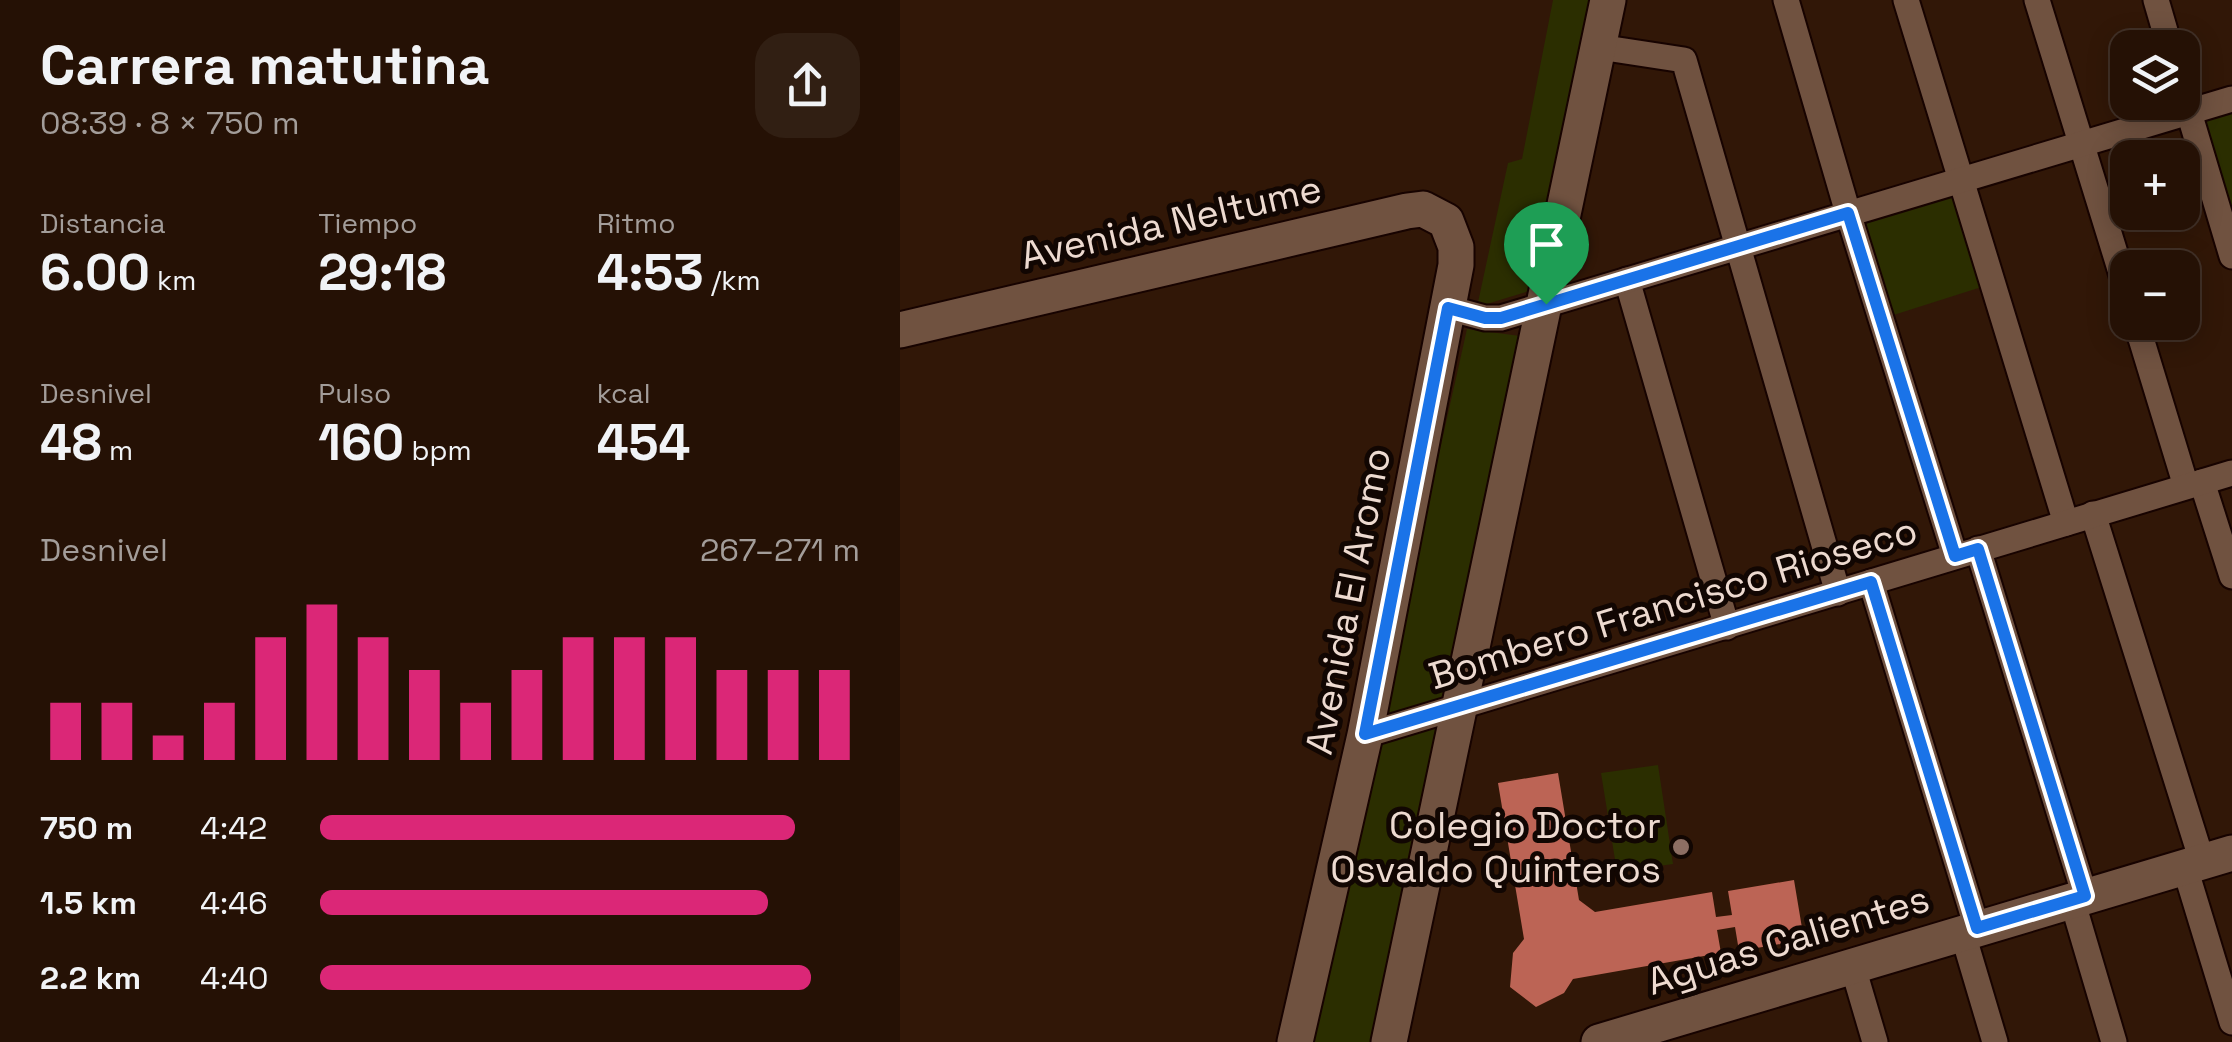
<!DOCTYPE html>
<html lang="es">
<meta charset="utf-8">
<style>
body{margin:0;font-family:"Space Grotesk",sans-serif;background:#311f13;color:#f1f3f6;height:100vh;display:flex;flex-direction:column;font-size:38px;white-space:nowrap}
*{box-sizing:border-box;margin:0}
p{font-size:32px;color:#a39d9a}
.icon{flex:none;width:55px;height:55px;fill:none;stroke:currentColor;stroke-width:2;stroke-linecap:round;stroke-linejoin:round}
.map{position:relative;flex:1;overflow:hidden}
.sheet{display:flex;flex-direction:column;background:#251105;width:900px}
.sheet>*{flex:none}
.controls{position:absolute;left:1210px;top:30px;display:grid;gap:20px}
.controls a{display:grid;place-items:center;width:90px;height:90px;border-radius:20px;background:#251105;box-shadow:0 5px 25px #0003,0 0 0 2px #423127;font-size:50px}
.pin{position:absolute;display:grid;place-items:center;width:85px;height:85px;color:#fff;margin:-102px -42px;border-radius:50% 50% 50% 0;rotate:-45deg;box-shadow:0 0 10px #0007}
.pin .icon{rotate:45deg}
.round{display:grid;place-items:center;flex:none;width:105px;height:105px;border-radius:30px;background:#311f13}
.summary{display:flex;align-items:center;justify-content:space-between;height:170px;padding:0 40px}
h1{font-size:55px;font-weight:700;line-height:75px}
.metrics{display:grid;grid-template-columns:repeat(3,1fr);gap:15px;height:170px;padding:10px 40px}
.metrics div{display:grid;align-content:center}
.metrics b{font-size:50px;font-weight:700}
.metrics small{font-size:28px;font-weight:400}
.metrics p{font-size:28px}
.chart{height:280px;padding:20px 40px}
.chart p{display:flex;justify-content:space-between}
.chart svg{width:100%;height:180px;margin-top:10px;stroke:#db2777;stroke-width:6}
ul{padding:0 40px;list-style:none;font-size:32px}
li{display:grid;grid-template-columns:160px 120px 1fr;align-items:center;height:75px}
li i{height:25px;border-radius:12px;background:#db2777}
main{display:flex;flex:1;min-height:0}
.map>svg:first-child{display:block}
.green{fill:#2b2e00}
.building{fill:#bc6455}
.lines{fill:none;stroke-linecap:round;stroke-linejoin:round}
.street-casing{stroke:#170300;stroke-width:29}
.secondary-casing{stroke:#170300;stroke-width:39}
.street{stroke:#705240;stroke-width:25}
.secondary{stroke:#705240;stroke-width:35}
.route-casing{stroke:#fff;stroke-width:20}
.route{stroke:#1a73e8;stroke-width:12}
.education-dot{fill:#8d6e63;stroke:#110602;stroke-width:4}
.labels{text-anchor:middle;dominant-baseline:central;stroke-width:10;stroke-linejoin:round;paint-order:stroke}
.street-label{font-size:38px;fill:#eddad0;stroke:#110602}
.poi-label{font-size:38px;fill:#eddad0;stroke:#110602;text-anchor:end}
</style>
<main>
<section class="sheet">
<div class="summary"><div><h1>Carrera matutina</h1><p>08:39 · 8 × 750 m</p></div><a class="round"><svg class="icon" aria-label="share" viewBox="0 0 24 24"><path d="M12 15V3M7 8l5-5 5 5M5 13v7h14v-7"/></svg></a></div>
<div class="metrics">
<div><p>Distancia</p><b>6.00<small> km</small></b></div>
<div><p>Tiempo</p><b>29:18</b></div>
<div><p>Ritmo</p><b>4:53<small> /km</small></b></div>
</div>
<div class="metrics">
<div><p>Desnivel</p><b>48<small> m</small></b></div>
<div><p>Pulso</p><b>160<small> bpm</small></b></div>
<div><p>kcal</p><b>454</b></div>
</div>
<div class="chart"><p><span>Desnivel</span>267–271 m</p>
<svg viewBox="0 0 160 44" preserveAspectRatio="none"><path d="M5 44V30M15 44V30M25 44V38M35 44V30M45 44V14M55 44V6M65 44V14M75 44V22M85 44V30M95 44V22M105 44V14M115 44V14M125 44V14M135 44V22M145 44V22M155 44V22"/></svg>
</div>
<ul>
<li><b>750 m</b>4:42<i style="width:88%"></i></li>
<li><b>1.5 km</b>4:46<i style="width:83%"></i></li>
<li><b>2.2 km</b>4:40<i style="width:91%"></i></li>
</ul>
</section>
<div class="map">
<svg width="1332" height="1042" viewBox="0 0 1332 1042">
<rect width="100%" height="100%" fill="#311707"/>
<g class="green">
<polygon points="653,0 698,0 639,288 577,307 608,163 622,159"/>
<polygon points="1332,99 1332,214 1289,111"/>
<polygon points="1059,180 1091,284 981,319 948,213"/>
<polygon points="567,329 627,337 548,700 480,717"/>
<polygon points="558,709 489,1042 395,1042 465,735"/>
<polygon points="758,765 773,864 717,872 701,773"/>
</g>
<polygon class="building" points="658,773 679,900 695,912 812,892 816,917 832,915 828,891 894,880 904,940 839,951 835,927 817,930 821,953 673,979 664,993 636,1007 610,987 613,953 624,939 598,783"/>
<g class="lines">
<g class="street-casing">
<g id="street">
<polyline points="886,0 948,213 1055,556"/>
<polyline points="1006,0 1166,523"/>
<polyline points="1137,0 1228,295"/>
<polyline points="1256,0 1270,48"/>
<polyline points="699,47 784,60 938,593"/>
<polyline points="1282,89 1332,256"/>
<polyline points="727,280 827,627"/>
<polyline points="548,308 585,318 601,318 1332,99"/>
<polyline points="1236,322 1286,486"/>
<polyline points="1302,482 1332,576"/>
<polyline points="1193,514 1302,861"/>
<polyline points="1078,549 1185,896"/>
<polyline points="971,582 1077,928"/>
<polyline points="465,735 1332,473"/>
<polyline points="1285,868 1332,1022"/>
<polyline points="1172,900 1214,1042"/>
<polyline points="1062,931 1095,1042"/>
<polyline points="952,964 975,1042"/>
</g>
</g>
<g class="secondary-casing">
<g id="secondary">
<polyline points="0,330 507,211 523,209 546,221 556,247 556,265 465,735 395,1042"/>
<polyline points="489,1042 708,0"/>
<polyline points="699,1042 1332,853"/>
</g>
</g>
<use href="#street" class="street"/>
<use href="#secondary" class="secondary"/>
</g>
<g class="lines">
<g class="route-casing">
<polygon id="route" points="948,213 1055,556 1078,549 1185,896 1077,928 971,582 465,734 548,308 585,318 601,318"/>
</g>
<use href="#route" class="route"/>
</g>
<circle class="education-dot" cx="781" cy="847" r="10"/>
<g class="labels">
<g class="street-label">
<text transform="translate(271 222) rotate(-13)">Avenida Neltume</text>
<text transform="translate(448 601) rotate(-79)">Avenida El Aromo</text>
<text transform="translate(773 603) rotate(-17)">Bombero Francisco Rioseco</text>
<text transform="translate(888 940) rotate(-17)">Aguas Calientes</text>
</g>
<g class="poi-label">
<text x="761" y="825">Colegio Doctor<tspan x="761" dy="44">Osvaldo Quinteros</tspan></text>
</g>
</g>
</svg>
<div class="controls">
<a><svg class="icon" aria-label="layers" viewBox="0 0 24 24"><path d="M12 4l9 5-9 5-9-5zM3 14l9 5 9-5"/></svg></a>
<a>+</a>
<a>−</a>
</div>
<div class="pin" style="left:646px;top:304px;background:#1e9e55"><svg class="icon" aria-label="arrive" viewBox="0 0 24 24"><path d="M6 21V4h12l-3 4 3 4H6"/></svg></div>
</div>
</main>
